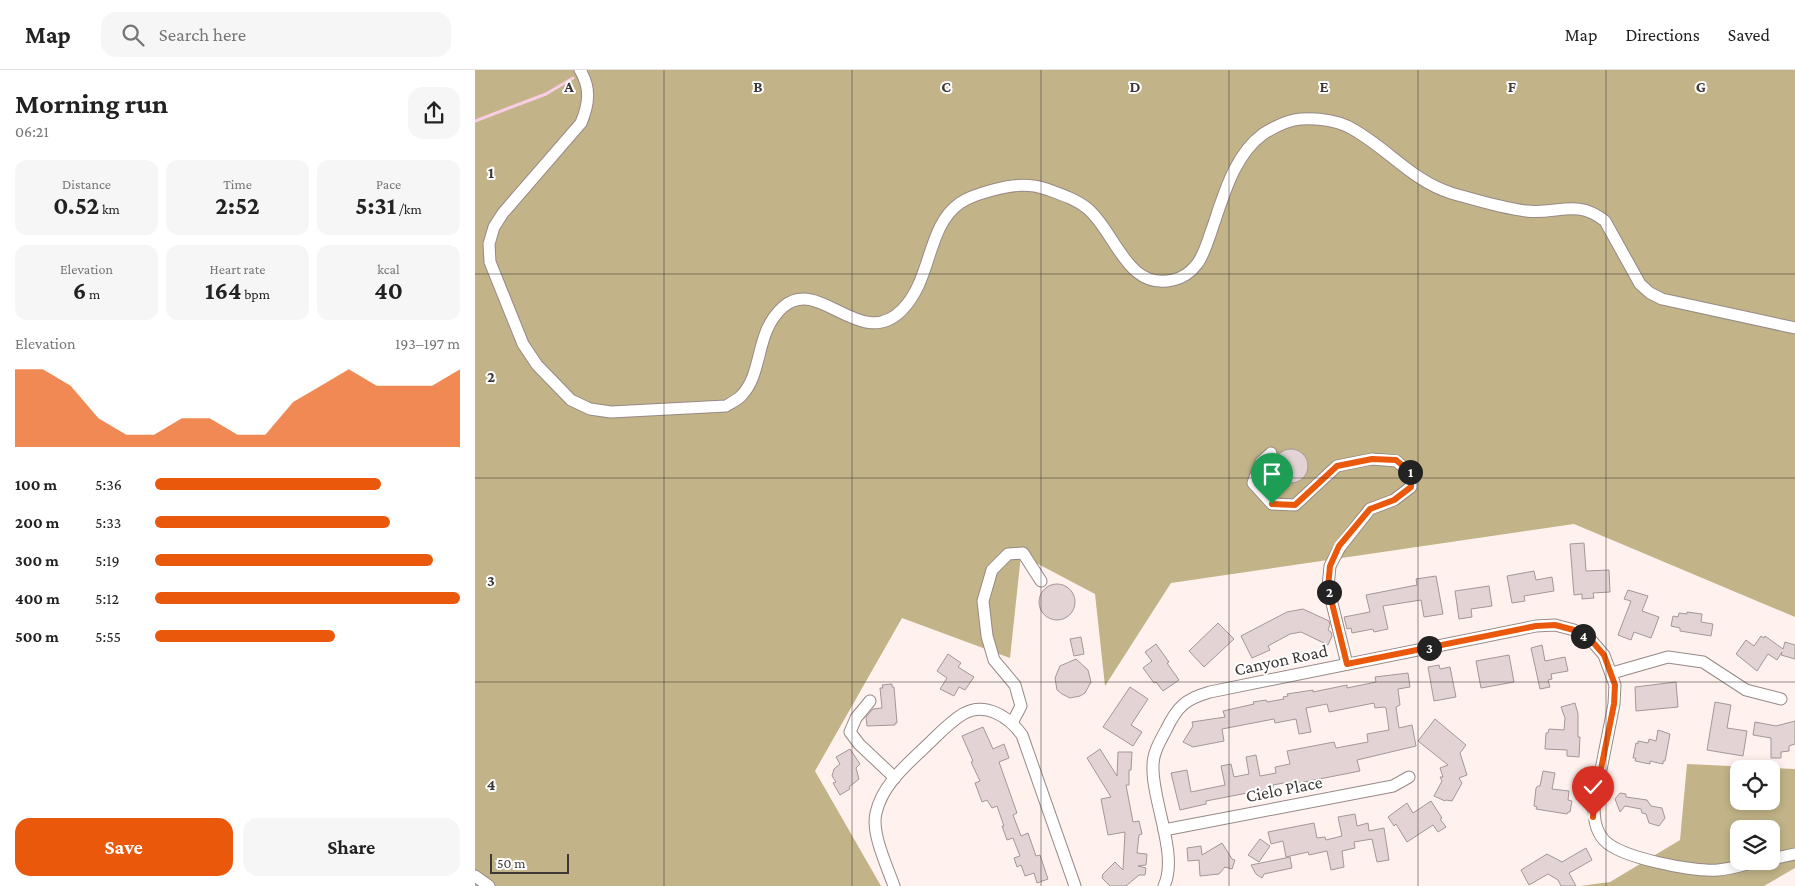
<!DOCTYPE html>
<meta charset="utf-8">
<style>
body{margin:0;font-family:"Crimson Pro",serif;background:#f6f6f6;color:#222;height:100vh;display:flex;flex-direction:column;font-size:19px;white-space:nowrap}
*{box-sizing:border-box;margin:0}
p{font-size:16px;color:#767676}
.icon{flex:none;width:28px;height:28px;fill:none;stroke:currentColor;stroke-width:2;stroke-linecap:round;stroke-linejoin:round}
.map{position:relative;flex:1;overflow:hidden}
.panel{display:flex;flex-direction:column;background:#fff;width:475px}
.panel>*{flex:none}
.controls{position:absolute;left:1255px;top:690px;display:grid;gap:10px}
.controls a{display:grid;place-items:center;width:50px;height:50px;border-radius:10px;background:#fff;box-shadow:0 2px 8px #0003;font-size:25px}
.scale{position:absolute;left:15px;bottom:12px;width:79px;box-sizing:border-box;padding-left:5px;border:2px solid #3e3836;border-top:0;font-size:14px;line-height:18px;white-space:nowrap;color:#3e3836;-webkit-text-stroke:4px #fff;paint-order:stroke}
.pin{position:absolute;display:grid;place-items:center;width:42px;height:42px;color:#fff;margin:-51px -21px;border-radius:50% 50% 50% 0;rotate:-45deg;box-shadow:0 0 5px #0007}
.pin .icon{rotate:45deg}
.km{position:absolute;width:25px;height:25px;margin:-12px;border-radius:50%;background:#222;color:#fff;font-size:14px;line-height:25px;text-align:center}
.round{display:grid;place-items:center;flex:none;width:52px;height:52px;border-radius:15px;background:#f6f6f6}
.summary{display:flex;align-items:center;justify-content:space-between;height:85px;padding:0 15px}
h1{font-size:28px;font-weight:700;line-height:38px}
.stats{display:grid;grid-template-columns:repeat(3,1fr);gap:8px;height:85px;padding:5px 15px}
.stats div{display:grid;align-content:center;border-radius:12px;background:#f6f6f6;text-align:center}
.stats b{font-size:25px;font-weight:700}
.stats small{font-size:14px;font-weight:400}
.stats p{font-size:14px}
.chart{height:140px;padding:10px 15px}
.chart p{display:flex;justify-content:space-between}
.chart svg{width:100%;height:90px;margin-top:5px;fill:#ea580c;opacity:.7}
.primary-button{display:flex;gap:10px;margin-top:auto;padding:10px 15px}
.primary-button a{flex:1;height:58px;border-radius:15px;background:#ea580c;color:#fff;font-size:20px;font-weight:700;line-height:58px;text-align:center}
.primary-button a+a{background:#f6f6f6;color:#222}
ul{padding:0 15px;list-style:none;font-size:16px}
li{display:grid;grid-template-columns:80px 60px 1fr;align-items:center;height:38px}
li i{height:12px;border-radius:6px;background:#ea580c}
header{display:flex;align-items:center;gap:30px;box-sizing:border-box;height:70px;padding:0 25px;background:#fff;border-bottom:1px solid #e0e0e0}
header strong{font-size:24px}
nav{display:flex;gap:28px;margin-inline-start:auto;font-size:18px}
.search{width:350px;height:45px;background:#f6f6f6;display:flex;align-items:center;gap:12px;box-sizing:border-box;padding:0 18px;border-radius:15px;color:#767676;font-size:19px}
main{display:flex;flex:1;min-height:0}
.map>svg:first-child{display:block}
.forest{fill:#c2b488;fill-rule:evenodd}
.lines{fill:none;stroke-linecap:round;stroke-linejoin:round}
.stream{stroke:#facde7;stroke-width:3}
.building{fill:#e3d3d4;stroke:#a59697}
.minor-casing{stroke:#978985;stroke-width:13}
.minor{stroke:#fff;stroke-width:11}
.route-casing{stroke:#fff;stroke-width:10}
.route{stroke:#ea580c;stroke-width:6}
.grid{fill:none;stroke:#3e3836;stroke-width:1;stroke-opacity:0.55}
.labels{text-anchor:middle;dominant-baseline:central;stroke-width:4;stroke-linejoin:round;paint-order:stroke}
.street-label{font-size:18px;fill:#3e3836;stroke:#fff}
.grid-label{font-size:16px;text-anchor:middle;font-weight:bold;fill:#3e3836;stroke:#fff;stroke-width:4;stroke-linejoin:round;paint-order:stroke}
</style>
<header>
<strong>Map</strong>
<div class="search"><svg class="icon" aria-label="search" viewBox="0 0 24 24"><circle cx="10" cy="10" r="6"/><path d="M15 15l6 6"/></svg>Search here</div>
<nav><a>Map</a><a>Directions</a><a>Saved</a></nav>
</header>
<main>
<section class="panel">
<div class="summary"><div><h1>Morning run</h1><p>06:21</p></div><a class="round"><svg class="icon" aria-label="share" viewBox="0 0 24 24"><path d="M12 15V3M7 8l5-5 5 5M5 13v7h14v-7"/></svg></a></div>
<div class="stats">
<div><p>Distance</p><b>0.52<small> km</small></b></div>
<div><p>Time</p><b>2:52</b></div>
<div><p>Pace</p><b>5:31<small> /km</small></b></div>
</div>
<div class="stats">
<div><p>Elevation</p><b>6<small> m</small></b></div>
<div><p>Heart rate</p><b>164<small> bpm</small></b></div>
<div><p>kcal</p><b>40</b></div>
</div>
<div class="chart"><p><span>Elevation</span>193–197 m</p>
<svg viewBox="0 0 160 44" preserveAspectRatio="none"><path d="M0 44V6L10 6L20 14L30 30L40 38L50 38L60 30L70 30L80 38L90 38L100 22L110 14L120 6L130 14L140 14L150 14L160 6V44z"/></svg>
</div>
<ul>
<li><b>100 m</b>5:36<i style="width:74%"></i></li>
<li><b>200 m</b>5:33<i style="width:77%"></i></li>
<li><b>300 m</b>5:19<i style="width:91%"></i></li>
<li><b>400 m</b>5:12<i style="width:100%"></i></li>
<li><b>500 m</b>5:55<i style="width:59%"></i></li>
</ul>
<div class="primary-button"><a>Save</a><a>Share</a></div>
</section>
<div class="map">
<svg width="1320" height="816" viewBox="0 0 1320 816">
<rect width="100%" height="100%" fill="#fff2ee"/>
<g class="forest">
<polygon points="0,0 1320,0 1320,547 1099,454 696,513 630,616 620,524 546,485 535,588 427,548 340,701 406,816 0,816"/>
<path d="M1212 694 1320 699V798L1289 816H1105L1135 812 1205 770ZM1264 699H1296V731H1264ZM1264 759H1296V791H1264Z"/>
</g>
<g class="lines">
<polyline class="stream" points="0,51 71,24 98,8"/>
</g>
<g class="building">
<circle cx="816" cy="396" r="17"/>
<polygon points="1109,473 1111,501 1134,500 1135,522 1118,523 1119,528 1107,529 1107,524 1099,525 1095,474"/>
<polygon points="1059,501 1061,510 1077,507 1079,521 1049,526 1050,531 1037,533 1032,506"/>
<polygon points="961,506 968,544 949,547 946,530 908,536 913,559 899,562 898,559 877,563 876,558 872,559 869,547 895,542 891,525 942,515 941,509"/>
<circle cx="582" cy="532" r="18"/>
<polygon points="1014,516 1017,536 996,539 997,547 984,549 980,521"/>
<polygon points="1153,520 1173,526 1167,541 1184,547 1176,568 1159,562 1156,570 1143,565 1156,531 1149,529"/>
<polygon points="828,539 854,551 855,555 853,560 856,562 857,566 853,575 826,562 815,564 793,576 795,580 777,588 766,566 812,542"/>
<polygon points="1212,542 1227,544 1226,552 1238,554 1236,566 1205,561 1205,558 1196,556 1198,546 1203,547 1204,543 1212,544"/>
<polygon points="743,553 759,569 729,597 714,581"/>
<polygon points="1286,566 1289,568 1290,566 1308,579 1310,572 1320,575 1320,589 1306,585 1307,582 1302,590 1293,584 1282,601 1261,584 1271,570 1279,576"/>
<polygon points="606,567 609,584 599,586 595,569"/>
<polygon points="681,574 694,592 692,593 704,610 688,621 681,612 679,613 668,598 677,591 670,582"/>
<polygon points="1067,575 1070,591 1090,587 1093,601 1076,604 1077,609 1073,610 1075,617 1065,619 1056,578"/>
<polygon points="473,584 486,593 483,597 499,607 490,620 484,617 479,626 465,619 472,608 462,601"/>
<polygon points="1034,585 1039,612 1006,618 1001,591"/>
<polygon points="601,589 613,600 616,612 610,623 605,626 595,628 587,624 582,620 580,608 585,596"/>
<polygon points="964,595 965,599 975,597 981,627 959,631 953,597"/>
<polygon points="933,603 935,617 923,619 925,635 921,637 924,658 937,655 941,676 882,690 885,701 819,714 819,711 798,715 798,718 731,731 731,734 705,740 696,703 712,700 716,722 750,715 746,696 756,694 759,707 774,704 771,687 781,685 785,706 801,703 800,697 815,694 812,681 859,672 861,678 893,672 892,664 914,660 911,638 909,637 900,638 899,633 854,642 852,634 831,638 836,662 824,664 821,649 800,653 799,649 747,659 749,671 718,677 708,672 718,656 717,652 750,647 748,641 779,634 778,632 791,630 792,632 809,629 808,627 813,626 812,624 838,620 838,622 872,615 872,618 901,612 900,607"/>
<polygon points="1201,612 1203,637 1161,641 1160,617"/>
<polygon points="417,614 417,617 419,617 422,653 420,653 420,655 392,656 391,647 398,639 407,638 405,618 408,618 407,615"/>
<polygon points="655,617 673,629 656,655 667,662 658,676 628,657"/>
<polygon points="1240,632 1256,635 1252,658 1272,661 1268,686 1232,680"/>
<polygon points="1100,633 1103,644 1103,667 1105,667 1104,687 1092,686 1092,680 1070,679 1071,663 1073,663 1074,659 1089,660 1090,648 1086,637"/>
<polygon points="960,649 991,675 985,683 992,705 984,708 987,713 977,731 971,730 970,731 959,726 967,711 965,707 968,707 965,698 973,695 943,671"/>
<polygon points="1320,651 1320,674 1314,676 1314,681 1306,682 1306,688 1296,688 1296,668 1278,665 1280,652 1301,656"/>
<polygon points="508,657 518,679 529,674 534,688 524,692 542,743 538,745 546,766 553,763 561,786 565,785 573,809 562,813 559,803 550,806 546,795 542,797 539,788 545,786 538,768 532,770 527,756 529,756 522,736 517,738 512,730 507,732 500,713 505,711 496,692 498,691 487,666"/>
<polygon points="1183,660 1195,664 1190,691 1188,691 1188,694 1175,691 1175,694 1160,691 1161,688 1158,688 1161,673 1163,674 1163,671 1173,673 1174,669 1181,671"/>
<polygon points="375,679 385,694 381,698 384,709 374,717 375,719 365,725 358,713 361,712 357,706 359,699 365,694 361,687"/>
<polygon points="625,679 642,706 643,682 657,682 656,700 654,700 654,715 651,715 658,752 664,751 667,764 664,765 662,783 672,784 671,795 663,796 671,798 670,805 664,805 651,816 635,816 627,808 628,804 640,792 648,800 650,762 633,765 626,729 636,727 612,688"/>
<polygon points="1068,701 1080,703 1077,719 1094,721 1093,730 1097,731 1095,742 1093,742 1092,744 1061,739 1062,737 1059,736 1061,718 1063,716 1065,716"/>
<polygon points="1145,723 1151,724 1151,727 1172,730 1176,736 1187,738 1190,748 1184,756 1174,753 1171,744 1167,743 1166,739 1150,736 1145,742 1140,729"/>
<polygon points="956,731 967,748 965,749 971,757 963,762 958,755 932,772 921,754 919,756 913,747 932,733 938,743"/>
<polygon points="880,744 882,756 893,753 894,761 909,758 914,790 902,792 897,769 879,772 880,778 867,781 869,797 856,800 852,781 834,785 833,782 811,787 808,771 796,774 793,762 839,753 842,768 850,767 851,770 867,766 863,747"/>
<polygon points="785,769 795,776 784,792 773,785"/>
<polygon points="747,773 757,789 760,790 757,799 750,797 744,804 725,806 724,790 713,791 712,778 726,776 727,785"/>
<polygon points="1111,778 1117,790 1094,803 1101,816 1086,816 1083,810 1073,804 1054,815 1046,800 1072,784 1087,792"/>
<polygon points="815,787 817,798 789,804 787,808 781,804 776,795"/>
</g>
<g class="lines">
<g class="minor-casing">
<g id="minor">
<path d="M105 0C116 18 114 34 106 53L28 143 19 157 14 174 15 192 48 274 62 295 96 330 115 339 136 342 251 336C256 333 262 330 266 326 289 303 279 263 308 237 345 205 385 282 427 240 458 208 451 157 485 133 495 126 507 123 518 120 535 115 554 113 571 119 585 124 601 129 613 139 641 163 652 221 698 210 707 208 716 202 722 194 729 185 732 173 736 162 748 128 758 86 788 64 799 57 812 50 826 49 841 48 858 50 872 56 910 75 935 110 976 123 1001 130 1026 138 1051 141 1082 145 1101 128 1130 151L1165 214 1175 223 1187 229 1320 258"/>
<polyline points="796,383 786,392 778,413 797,434 820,435 862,396 897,389 921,391 935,402 936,417 919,430 895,439 865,477 855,496 853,517 872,594"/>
<polyline points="1137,603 1193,587 1228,592 1271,620 1306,629"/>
<polyline points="395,631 381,648 375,662 384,674 420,708"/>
<polyline points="537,653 546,636 540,615 519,590 512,566 508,531 517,500 533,484 548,483 566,511"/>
<polyline points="689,760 918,716 934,707"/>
<polyline points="1296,789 1320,784"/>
<polyline points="0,806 14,816"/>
<path d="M419 816C412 796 396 763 401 743 407 716 429 697 448 679 461 667 473 653 488 644 510 631 534 647 547 665L600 816"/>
<path d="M689 816C704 785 676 729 678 695 678 683 685 671 691 660 702 637 710 629 735 622L1061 556 1080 555 1099 560 1116 570 1129 585 1140 615 1139 634 1119 735C1119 748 1120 760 1129 770 1145 788 1219 802 1243 800 1257 799 1271 794 1284 791"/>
</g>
</g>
<use href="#minor" class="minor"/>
</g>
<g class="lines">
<g class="route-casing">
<polyline id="route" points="797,434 820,435 862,396 897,389 921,390 935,402 936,417 919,430 895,439 864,476 855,496 853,517 872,594 1061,556 1080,555 1099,560 1116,570 1129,585 1140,615 1139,634 1119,734 1118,747"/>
</g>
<use href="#route" class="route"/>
</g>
<path class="grid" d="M189 0V816M377 0V816M566 0V816M754 0V816M943 0V816M1131 0V816M0 204H1320M0 408H1320M0 612H1320"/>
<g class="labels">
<g class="street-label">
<text transform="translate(806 590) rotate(-12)">Canyon Road</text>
<text transform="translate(809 719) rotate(-11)">Cielo Place</text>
</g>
</g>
<g class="grid-label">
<text x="94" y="22">A</text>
<text x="283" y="22">B</text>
<text x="471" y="22">C</text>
<text x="660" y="22">D</text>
<text x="849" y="22">E</text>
<text x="1037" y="22">F</text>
<text x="1226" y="22">G</text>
<text x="16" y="108">1</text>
<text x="16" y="312">2</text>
<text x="16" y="516">3</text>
<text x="16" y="720">4</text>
</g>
</svg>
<div class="controls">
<a><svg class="icon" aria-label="locate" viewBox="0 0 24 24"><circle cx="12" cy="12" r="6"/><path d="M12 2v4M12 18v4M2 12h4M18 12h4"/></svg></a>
<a><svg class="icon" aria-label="layers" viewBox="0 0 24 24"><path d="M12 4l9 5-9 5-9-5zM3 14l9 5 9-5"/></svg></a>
</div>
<div class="scale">50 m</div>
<div class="pin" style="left:797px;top:434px;background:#1e9e55"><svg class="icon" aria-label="arrive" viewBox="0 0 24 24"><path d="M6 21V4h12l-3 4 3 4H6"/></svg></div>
<div class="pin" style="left:1118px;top:747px;background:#d93025"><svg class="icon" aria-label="check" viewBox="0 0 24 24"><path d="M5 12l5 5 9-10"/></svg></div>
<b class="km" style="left:935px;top:402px">1</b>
<b class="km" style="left:854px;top:522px">2</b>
<b class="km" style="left:954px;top:578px">3</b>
<b class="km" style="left:1108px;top:566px">4</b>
</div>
</main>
